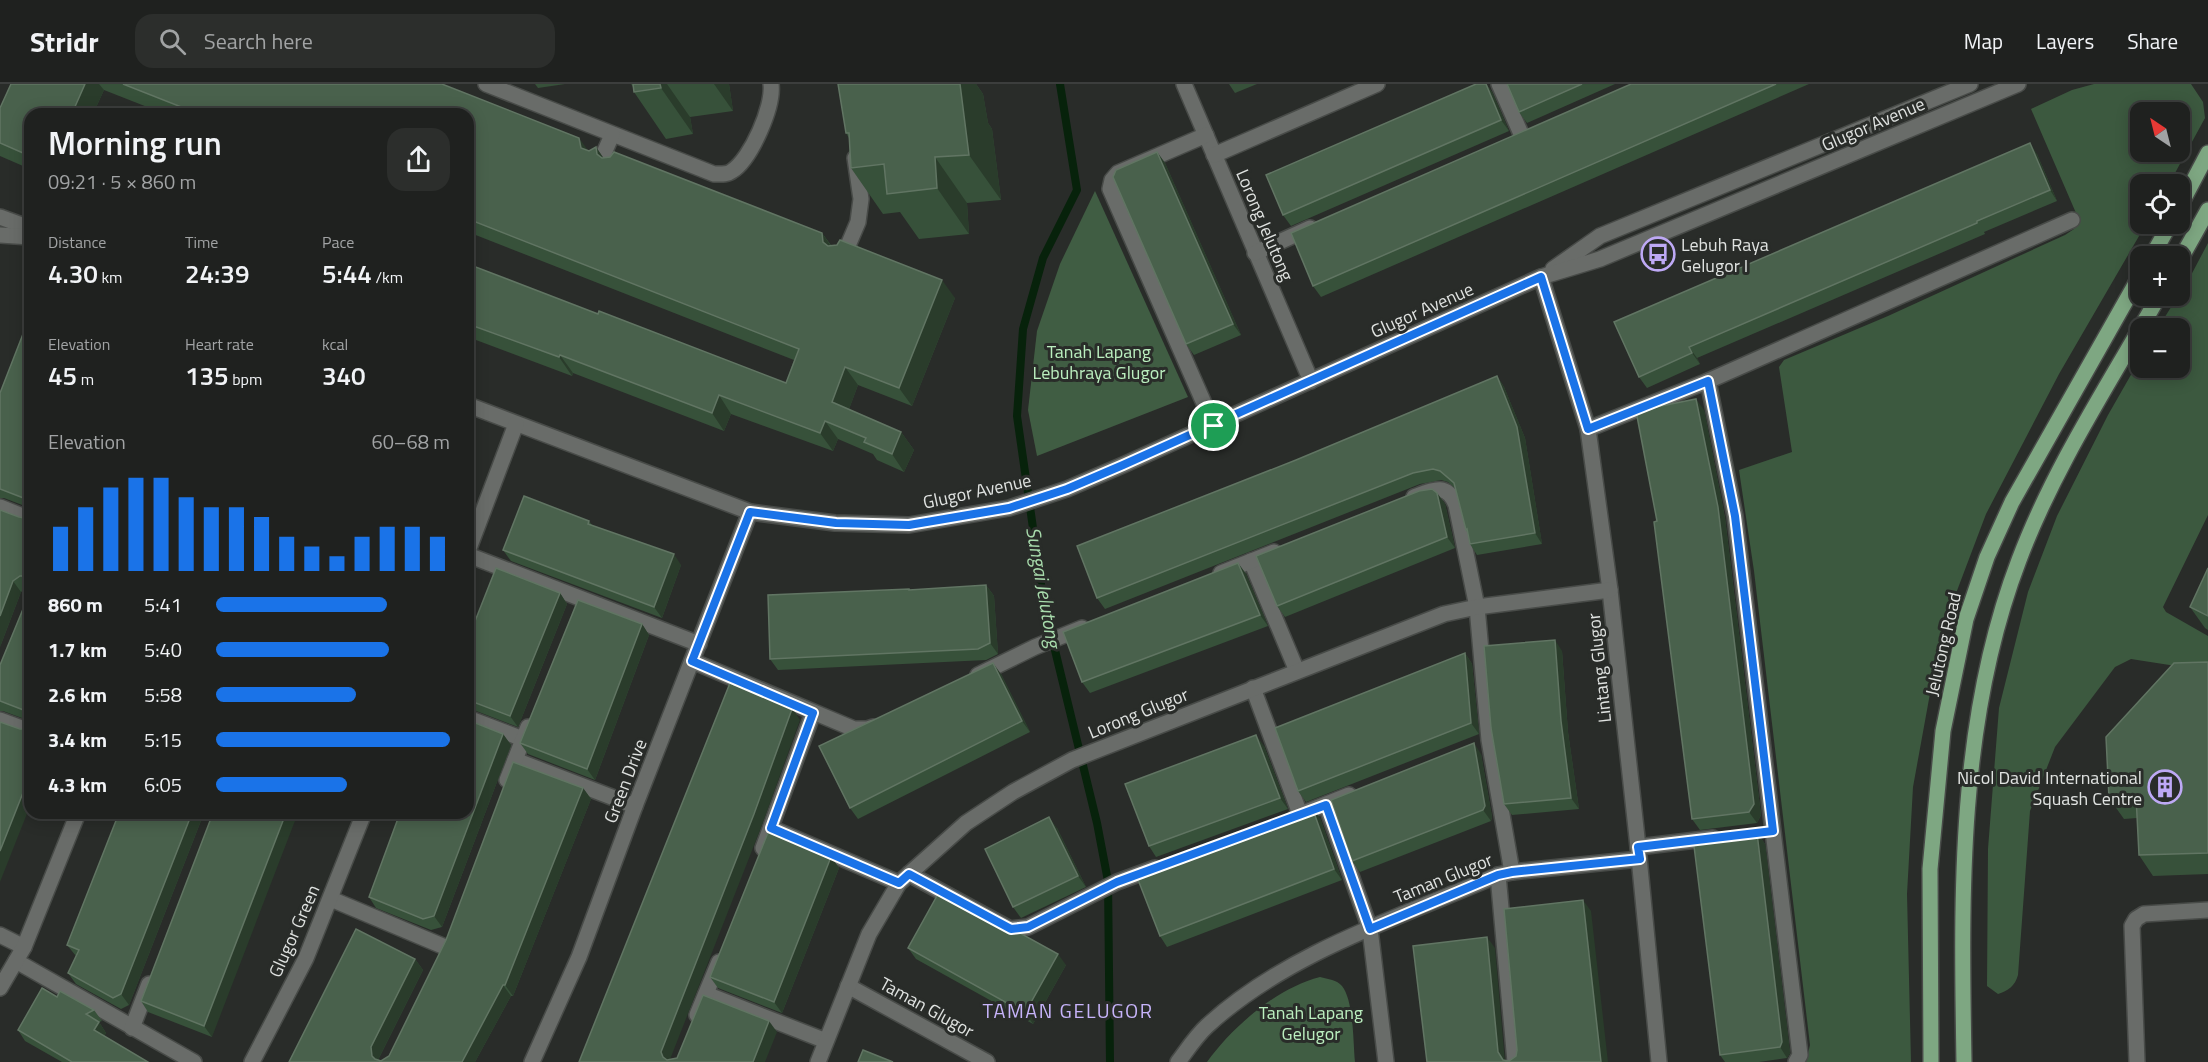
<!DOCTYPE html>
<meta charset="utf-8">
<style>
body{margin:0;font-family:"Titillium Web",sans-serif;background:#2c2e2c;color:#f1f3f6;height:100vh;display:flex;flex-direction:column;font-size:22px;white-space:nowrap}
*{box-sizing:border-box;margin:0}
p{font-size:20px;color:#a1a3a4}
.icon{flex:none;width:33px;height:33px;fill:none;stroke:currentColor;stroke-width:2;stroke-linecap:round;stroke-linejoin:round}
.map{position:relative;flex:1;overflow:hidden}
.sheet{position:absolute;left:24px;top:24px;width:450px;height:711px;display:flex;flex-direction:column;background:#1f211f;border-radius:18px;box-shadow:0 3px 15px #0003,0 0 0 2px #3c3e3d}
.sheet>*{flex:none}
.needle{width:39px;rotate:325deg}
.controls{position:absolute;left:2130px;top:18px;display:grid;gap:12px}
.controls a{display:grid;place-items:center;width:60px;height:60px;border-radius:12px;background:#1f211f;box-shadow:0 3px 15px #0003,0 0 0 2px #3c3e3d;font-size:30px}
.pin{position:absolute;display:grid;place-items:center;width:51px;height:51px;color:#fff;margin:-26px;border:3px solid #fff;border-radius:50%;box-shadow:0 2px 6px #0007}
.round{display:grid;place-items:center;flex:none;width:63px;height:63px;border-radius:18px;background:#2c2e2c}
.head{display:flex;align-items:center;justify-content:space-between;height:102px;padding:0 24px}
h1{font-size:33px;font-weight:600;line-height:45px}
.figures{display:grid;grid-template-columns:repeat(3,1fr);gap:9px;height:102px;padding:6px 24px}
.figures div{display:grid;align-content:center}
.figures b{font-size:26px;font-weight:600}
.figures small{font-size:16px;font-weight:400}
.figures p{font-size:16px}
.chart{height:168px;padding:12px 24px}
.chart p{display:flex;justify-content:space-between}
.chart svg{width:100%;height:108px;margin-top:6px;stroke:#1a73e8;stroke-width:6}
ul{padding:0 24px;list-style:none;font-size:20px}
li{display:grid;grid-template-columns:96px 72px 1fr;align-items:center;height:45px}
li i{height:15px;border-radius:8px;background:#1a73e8}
header{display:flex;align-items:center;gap:36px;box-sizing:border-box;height:84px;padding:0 30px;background:#1f211f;border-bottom:2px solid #3c3e3d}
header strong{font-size:28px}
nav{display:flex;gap:33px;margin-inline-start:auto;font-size:21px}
.search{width:420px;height:54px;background:#2c2e2c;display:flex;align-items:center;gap:15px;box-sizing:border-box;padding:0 21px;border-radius:18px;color:#a1a3a4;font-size:22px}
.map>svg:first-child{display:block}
.green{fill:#405d43}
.forest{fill:#3c593f;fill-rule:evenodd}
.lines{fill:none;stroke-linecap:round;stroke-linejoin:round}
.stream{stroke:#07220b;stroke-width:8}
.minor-casing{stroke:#484b48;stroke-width:18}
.major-casing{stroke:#484b48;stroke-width:18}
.minor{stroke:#696c69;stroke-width:15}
.major{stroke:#7ea782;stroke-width:15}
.wall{fill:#37513a}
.shaded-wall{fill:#2a3c2b}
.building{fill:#49614c;stroke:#617563;stroke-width:1.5}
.route-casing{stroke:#fff;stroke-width:12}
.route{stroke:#1a73e8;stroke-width:8}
.labels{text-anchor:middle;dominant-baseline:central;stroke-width:6;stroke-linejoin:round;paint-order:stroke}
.street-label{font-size:18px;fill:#e0e3e1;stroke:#292c29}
.poi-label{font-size:18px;fill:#e0e3e1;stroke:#292c29;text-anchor:start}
.park-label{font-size:18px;fill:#bbefbf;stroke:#292c29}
.water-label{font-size:20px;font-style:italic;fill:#a8dbac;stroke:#292c29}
.neighbourhood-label{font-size:20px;letter-spacing:1.5px;fill:#c7b4fa;stroke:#292c29}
</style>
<header>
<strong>Stridr</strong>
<div class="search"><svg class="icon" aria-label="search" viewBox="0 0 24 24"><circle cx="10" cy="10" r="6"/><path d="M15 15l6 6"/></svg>Search here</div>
<nav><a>Map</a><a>Layers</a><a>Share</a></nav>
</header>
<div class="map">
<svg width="2208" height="978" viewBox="0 0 2208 978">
<rect width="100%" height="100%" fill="#292c29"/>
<g class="green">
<polygon points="1095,107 1188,313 1037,372 1028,326 1037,247 1060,180"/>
<path d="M1320 893C1328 895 1337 896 1342 902 1354 917 1353 959 1355 978H1207C1233 942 1277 904 1320 893Z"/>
</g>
<g class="forest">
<path d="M2094 0H2191L2203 18 2205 34 2169 100H2140V140H2146L2059 290 1986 430 1941 549 1913 703 1907 810 1911 978H1806L1810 961 1754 487 1739 386 1792 368 1779 283 1784 276 1888 232 2065 151 2074 145 2076 129 2031 25 2072 6ZM2140 28H2180V68H2140Z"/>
<path d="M2208 159V431L2163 523 2166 528 2208 552V587L2131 575 2115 583 2055 663 2030 727 2018 891C2015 902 2008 907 1998 910L1987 902 1988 765 1999 624 2028 508 2057 432 2108 331 2140 275V284H2180V244H2158L2178 212H2180Z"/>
</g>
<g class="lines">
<polyline class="stream" points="1060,0 1077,106 1043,174 1023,245 1017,332 1044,521 1097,739 1108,797 1110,978"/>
<g class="minor-casing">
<g id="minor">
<path d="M486 0 714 90C720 90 727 91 732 87 751 75 774 22 771 0"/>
<polyline points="1184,0 1311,297"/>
<polyline points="1499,0 1522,52"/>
<polyline points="1206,51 1118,89 1112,96 1110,105 1214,342"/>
<polyline points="1214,71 1377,0"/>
<polyline points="601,76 612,51"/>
<polyline points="0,133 30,144"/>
<polyline points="0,151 30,153"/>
<polyline points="1255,169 1310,144"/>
<polyline points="844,171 858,138 861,115 855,74"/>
<polyline points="1553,185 1600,152 1970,0"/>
<polyline points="1541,193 1588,345 1610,506 1638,763 1659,978"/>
<polyline points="1708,297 1735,432 1800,971 1796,978"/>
<polyline points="468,321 750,428 835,439 909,441 1009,424 1067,405 1123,381 1541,193 1600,175 2018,0"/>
<polyline points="1588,345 1708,297 2072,136"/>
<path d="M1414 413C1432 406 1447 398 1456 421L1477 523 1489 656 1512 788"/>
<polyline points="0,423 30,435"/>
<polyline points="468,467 516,340"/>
<polyline points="468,471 699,560"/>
<polyline points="1251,477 1297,587"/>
<polyline points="1221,489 1274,468"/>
<polyline points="692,577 854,645 867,645 873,643"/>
<polyline points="978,591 1035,563 1082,544"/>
<polyline points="1253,604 1300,730"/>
<polyline points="468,634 523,655"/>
<polyline points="0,636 30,647"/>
<polyline points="515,676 635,722"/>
<polyline points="507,696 528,643"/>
<polyline points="1326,721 1370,845 1386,978"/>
<polyline points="1296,732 1349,711"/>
<polyline points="771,744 899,799"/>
<polyline points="1638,763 1713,754"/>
<polyline points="763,764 813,629"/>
<polyline points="909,790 1010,845 1028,843 1117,798 1155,784"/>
<polyline points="1498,791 1515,978"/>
<polyline points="331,815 445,863"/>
<polyline points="0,851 24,863"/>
<polyline points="16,877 194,978"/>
<polyline points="848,902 987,978"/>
<polyline points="0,904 24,863 78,729"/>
<polyline points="706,910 826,957"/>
<polyline points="697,931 719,878"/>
<polyline points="132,944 149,900"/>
<polyline points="252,978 306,874 364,729"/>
<polyline points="532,978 579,873 635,722 750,428"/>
<polyline points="818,978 869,850 899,799 966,739 1013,708 1072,676 1444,530 1477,523 1610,506"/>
<path d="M1178 978C1187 966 1196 952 1207 942 1286 869 1400 833 1498 791L1512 788 1639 775"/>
<polyline points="2137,978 2132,842 2136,835 2144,830 2208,826"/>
</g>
</g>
<g class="major-casing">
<g id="major">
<polyline points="2180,122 2208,69"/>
<polyline points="2152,172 2170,140"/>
<polyline points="2180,176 2208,126"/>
<polyline points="1931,978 1930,785 1943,647 1966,535 1987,473 2012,418 2140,192"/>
<path d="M1964 978C1961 810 1958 635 2019 476 2054 383 2110 298 2159 212"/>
</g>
</g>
<use href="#minor" class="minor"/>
<use href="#major" class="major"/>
</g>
<g class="wall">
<polygon points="11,0 442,0 589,67 596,63 603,74 822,149 831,161 955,214 912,322 858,301 849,325 901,348 914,366 904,388 877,376 873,370 838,355 833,367 731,330 724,347 573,289 572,292 468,253 468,180 526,203 786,299 794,276 468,148 468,30 165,30 104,6 93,30 30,30 30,85 0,72 0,24"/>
<polygon points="535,0 565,0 538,4"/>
<polygon points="631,0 729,0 733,27 690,33 693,50 666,55 634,8 633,3"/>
<polygon points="838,0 976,0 983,10 988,39 992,45 1001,116 967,119 969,150 919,155 900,128 883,130 851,84 849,54 846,49"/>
<polygon points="1229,0 1257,0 1235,9"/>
<polygon points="1476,0 1486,0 1492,8 1509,47 1291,142 1283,131"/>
<polygon points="1507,0 1615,0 1527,39 1519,28"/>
<polygon points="1631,0 1809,0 1321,213 1313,202"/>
<polygon points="1157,68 1165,79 1241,251 1194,271 1186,260"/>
<polygon points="2037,70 2057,117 1984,148 1985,150 1697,274 1700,280 1647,304 1639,293 1614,238"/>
<polygon points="30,232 30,424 4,414 0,414 0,309"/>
<polygon points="1497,292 1504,303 1525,354 1542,460 1477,471 1470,460 1468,449 1466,446 1456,405 1448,398 1441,396 1420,400 1105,525 1097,514 1296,376"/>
<polygon points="1704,326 1725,434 1761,731 1757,739 1700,746 1692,735 1657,437"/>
<polygon points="1437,409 1445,420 1455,464 1285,533 1277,522"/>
<polygon points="30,429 30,503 28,503 21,508 0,563 19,433 24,434"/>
<polygon points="589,437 592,441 681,481 662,534 511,477 503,466"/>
<polygon points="1238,479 1246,490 1268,542 1090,609 1082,598"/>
<polygon points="2208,484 2208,546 2205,544 2190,523"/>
<polygon points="986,501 994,512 998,570 986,576 778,586 770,575 909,505 910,506"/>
<polygon points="30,508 30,637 3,627 0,627 0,581"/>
<polygon points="560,509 567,520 518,643 471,625 468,625 468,555"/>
<polygon points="642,540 649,551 595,696 528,670 520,659"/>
<polygon points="1562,567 1568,648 1579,725 1512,731 1504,720"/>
<polygon points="1465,569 1472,580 1479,650 1306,718 1298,707"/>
<polygon points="2208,578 2208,790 2153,792 2139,771 2137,734 2124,735 2109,714"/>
<polygon points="1001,590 1030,648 858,735 850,724"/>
<polygon points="503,650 511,661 442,843 431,846 376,824 369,813"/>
<polygon points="1264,662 1288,725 1156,773 1149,762"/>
<polygon points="1481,670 1492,733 1491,737 1360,788 1352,777"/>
<polygon points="583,704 591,715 513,912 511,912 475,978 289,978 415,875 423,886 379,974 379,976 381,977 389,972"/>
<polygon points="119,729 204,729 129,921 121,925 76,900 68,889 76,872 67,861"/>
<polygon points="213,729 212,953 148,928 141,917"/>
<polygon points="1320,734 1342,796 1167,863 1160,852"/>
<polygon points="1057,744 1086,803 1021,834 1013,823"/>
<polygon points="1757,749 1765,760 1790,969 1787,974 1759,978 1725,978 1720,971"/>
<polygon points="831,773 839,784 782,929 718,904 710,893"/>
<polygon points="908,864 1066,881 1033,940 916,875"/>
<polygon points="57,913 94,926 102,937 99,938 106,949 104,952 148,978 62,978 25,957 18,946"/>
</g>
<g class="shaded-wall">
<polygon points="85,0 99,0 104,6 93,30 77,30 74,25"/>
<polygon points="660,0 667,0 690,33 693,50 661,4"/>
<polygon points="714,0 729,0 733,27"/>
<polygon points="957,0 976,0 983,10 988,39 992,45 1001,116 969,71"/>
<polygon points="1486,0 1492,8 1509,47 1501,36"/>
<polygon points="579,54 592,72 581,64"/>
<polygon points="2030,59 2037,70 2057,117 2050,106"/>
<polygon points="596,63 609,82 597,70"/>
<polygon points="1157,68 1165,79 1241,251 1233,240"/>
<polygon points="935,73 967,119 969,150 937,104"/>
<polygon points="822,149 835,168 823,158"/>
<polygon points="942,196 955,214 912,322 899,304"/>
<polygon points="1689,263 1697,274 1700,280 1692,269"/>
<polygon points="560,271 573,289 572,292 559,273"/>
<polygon points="845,283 858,301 845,336 832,318"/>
<polygon points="1497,292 1504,303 1525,354 1542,460 1535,449"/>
<polygon points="719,311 731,330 724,347 712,329"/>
<polygon points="1696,315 1704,326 1725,434 1761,731 1757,739 1749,728"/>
<polygon points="825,337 838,355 833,367 820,349"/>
<polygon points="901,348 914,366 904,388 892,370"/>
<polygon points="1437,409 1445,420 1455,464 1447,453"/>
<polygon points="674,470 681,481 662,534 654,523"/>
<polygon points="1238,479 1246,490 1268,542 1260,531"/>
<polygon points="13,497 21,508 0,563 0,532"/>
<polygon points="986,501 994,512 998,570 990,559"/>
<polygon points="560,509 567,520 518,643 510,632"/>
<polygon points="642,540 649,551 595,696 587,685"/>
<polygon points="1555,556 1562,567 1568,648 1579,725 1571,714 1561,637"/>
<polygon points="1465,569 1472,580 1479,650 1471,639"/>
<polygon points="993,579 1001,590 1030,648 1022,637"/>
<polygon points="791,622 800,636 762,741 669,978 663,973 661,968"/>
<polygon points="503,650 511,661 442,843 434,832"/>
<polygon points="1256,651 1264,662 1288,725 1280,714"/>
<polygon points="1474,659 1481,670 1492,733 1491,737 1483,726"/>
<polygon points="30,691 30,722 0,798 0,767"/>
<polygon points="583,704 591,715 513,912 505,901"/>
<polygon points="1312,723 1320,734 1342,796 1334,785"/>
<polygon points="192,729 204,729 129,921 121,910"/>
<polygon points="286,729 298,729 212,953 204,942"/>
<polygon points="1049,733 1057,744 1086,803 1078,792"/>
<polygon points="1757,749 1765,760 1790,969 1787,974 1780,963"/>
<polygon points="831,773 839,784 782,929 774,918"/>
<polygon points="1583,816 1591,827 1608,978 1601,978"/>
<polygon points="1487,853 1495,864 1505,978 1498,968"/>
<polygon points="1058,870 1066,881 1033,940 1025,929"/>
<polygon points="415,875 423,886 379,974 379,978 376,978 372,972 371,963"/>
<polygon points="503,901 511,912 475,978 462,978"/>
<polygon points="769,937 777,948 765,978 753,978"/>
<polygon points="99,938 106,949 102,957 94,946"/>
</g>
<g class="building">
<polygon points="11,0 85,0 74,25 85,30 30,30 30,72 0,59 0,24"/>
<polygon points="123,0 442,0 579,54 581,64 589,67 596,63 597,70 602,74 610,73 614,68 822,149 823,158 828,162 837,161 840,156 942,196 899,304 845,283 832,318 901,348 892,370 864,358 866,354 825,337 820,349 719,311 712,329 560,271 559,273 468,240 468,180 598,230 599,227 786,299 799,265 468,135 468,30 199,30"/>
<polygon points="633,0 660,0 661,4 634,8"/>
<polygon points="838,0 960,0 969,71 935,73 937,104 887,110 884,80 851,84 849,49 846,49"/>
<polygon points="1476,0 1486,0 1501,36 1283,131 1266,91"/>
<polygon points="1507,0 1582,0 1519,28"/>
<polygon points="1631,0 1776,0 1313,202 1291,149"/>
<polygon points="2030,59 2050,106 1977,137 1977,139 1689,263 1692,269 1639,293 1614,238"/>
<polygon points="1157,68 1233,240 1186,260 1113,93 1116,86"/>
<polygon points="30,232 30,420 26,415 0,405 0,309"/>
<polygon points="1497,292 1517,343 1535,449 1470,460 1467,445 1466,446 1454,399 1440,387 1433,385 1413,389 1097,514 1077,462 1296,376"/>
<polygon points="1696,315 1718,423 1754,720 1749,728 1692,735 1654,438 1657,437 1636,327"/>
<polygon points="1432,405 1437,409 1447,453 1277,522 1256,472 1419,407"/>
<polygon points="524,412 589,437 588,440 674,470 654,523 503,466"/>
<polygon points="0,426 19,433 24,434 30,429 30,497 26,492 20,492 13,497 0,532"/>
<polygon points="1238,479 1260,531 1082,598 1063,548"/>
<polygon points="496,484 560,509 510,632 468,616 468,555"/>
<polygon points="2208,484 2208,532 2190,523"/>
<polygon points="986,501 990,559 978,565 770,575 768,511 909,505 909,506"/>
<polygon points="30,508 30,632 26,627 0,617 0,581"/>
<polygon points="578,516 642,540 587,685 520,659"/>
<polygon points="1555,556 1561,637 1571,714 1504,720 1491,644 1484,562"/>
<polygon points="1465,569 1471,639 1298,707 1275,644"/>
<polygon points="2208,578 2208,769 2139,771 2136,712 2109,714 2106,653 2174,579"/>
<polygon points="993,579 1022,637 850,724 819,662"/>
<polygon points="730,599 791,622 792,625 754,730 661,968 663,973 667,976 677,974 703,911 769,937 753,978 579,978"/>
<polygon points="468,636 503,650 434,832 423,835 369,813 400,729 468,729"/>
<polygon points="0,638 20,645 25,645 30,641 30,691 0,767"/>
<polygon points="1256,651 1280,714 1149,762 1125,700"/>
<polygon points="1474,659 1485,722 1483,726 1352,777 1331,716"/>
<polygon points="513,678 583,704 505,901 503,901 462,978 289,978 356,845 415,875 371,963 372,972 375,975 381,977 389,972 446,856"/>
<polygon points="1312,723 1334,785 1160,852 1135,788"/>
<polygon points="119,729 192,729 121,910 113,914 68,889 79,866 67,861"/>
<polygon points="213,729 286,729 204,942 141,917"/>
<polygon points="1049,733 1078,792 1013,823 985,765"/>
<polygon points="769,746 831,773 774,918 710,893"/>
<polygon points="1754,747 1757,749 1782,958 1780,963 1720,971 1693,754"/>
<polygon points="938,810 998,843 1009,843 1058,870 1025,929 908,864"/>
<polygon points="1583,816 1601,978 1427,978 1413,862 1487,853 1498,968 1503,976 1509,977 1516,972 1517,966 1504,825"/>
<polygon points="42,904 57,913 60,907 94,926 86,930 99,938 94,946 148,978 72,978 18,946"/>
<polygon points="863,966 893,978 858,978"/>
</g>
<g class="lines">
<g class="route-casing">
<polygon id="route" points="1541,193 1588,345 1708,297 1735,432 1773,747 1638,763 1640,775 1512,788 1498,791 1370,845 1326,721 1117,798 1028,843 1011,845 909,790 899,799 771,744 813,629 692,577 750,428 836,439 909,441 1009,424 1067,405 1123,381"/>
</g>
<use href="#route" class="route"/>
</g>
<defs>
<g id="bus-ring" transform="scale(1.725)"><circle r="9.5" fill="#292c29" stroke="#bea9f5" stroke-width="1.5"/><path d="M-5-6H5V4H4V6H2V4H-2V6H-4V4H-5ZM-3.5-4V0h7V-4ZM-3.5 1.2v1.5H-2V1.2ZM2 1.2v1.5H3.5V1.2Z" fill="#bea9f5"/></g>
<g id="building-ring" transform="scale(1.725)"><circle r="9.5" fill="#292c29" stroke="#bea9f5" stroke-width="1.5"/><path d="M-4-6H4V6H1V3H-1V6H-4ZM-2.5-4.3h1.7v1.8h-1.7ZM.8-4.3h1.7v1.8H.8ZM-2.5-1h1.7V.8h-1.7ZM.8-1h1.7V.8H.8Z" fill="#bea9f5"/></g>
</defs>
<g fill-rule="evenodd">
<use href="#bus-ring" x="1658" y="170"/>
<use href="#building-ring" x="2165" y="703"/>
</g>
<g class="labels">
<g class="street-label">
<text transform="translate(1873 40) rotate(-23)">Glugor Avenue</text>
<text transform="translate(1265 141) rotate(67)">Lorong Jelutong</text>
<text transform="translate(1422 226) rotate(-24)">Glugor Avenue</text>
<text transform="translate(977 407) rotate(-12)">Glugor Avenue</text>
<text transform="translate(1943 560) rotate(-77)">Jelutong Road</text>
<text transform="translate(1599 584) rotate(-96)">Lintang Glugor</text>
<text transform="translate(1138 629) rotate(-22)">Lorong Glugor</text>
<text transform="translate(625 697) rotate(-69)">Green Drive</text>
<text transform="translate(1443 794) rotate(-22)">Taman Glugor</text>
<text transform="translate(294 847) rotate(-66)">Glugor Green</text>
<text transform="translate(927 923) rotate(29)">Taman Glugor</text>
</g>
<g class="poi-label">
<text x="1681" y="160">Lebuh Raya<tspan x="1681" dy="21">Gelugor I</tspan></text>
<text x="2142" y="693" text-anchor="end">Nicol David International<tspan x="2142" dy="21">Squash Centre</tspan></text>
</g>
<g class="park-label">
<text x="1099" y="267">Tanah Lapang<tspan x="1099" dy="21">Lebuhraya Glugor</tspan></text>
<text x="1311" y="928">Tanah Lapang<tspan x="1311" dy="21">Gelugor</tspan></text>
</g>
<g class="water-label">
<text transform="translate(1044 503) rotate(80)">Sungai Jelutong</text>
</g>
<g class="neighbourhood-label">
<text x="1068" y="926">TAMAN GELUGOR</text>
</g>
</g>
</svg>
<div class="controls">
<a><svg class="needle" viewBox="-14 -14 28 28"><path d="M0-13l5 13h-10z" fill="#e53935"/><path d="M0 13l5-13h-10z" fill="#a1a3a4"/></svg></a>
<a><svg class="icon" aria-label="locate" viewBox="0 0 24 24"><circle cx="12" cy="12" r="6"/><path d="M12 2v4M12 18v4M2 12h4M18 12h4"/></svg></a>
<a>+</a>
<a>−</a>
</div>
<div class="pin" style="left:1214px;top:342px;background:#1e9e55"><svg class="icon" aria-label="arrive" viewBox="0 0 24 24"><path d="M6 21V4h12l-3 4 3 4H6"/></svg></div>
<section class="sheet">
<div class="head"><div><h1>Morning run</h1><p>09:21 · 5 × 860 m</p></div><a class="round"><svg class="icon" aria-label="share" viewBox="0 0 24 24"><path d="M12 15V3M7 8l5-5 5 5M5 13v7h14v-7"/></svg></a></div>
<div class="figures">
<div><p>Distance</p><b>4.30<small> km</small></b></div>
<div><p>Time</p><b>24:39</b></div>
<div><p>Pace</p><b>5:44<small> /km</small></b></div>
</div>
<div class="figures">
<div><p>Elevation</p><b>45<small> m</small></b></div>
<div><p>Heart rate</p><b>135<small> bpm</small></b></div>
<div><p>kcal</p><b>340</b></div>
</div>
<div class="chart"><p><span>Elevation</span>60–68 m</p>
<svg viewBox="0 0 160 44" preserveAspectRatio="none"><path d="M5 44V26M15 44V18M25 44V10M35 44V6M45 44V6M55 44V14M65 44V18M75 44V18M85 44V22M95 44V30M105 44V34M115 44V38M125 44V30M135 44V26M145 44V26M155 44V30"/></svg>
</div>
<ul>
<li><b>860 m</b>5:41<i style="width:73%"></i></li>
<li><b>1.7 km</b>5:40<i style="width:74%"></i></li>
<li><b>2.6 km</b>5:58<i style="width:60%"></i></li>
<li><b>3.4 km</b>5:15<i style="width:100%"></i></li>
<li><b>4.3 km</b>6:05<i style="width:56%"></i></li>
</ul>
</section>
</div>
